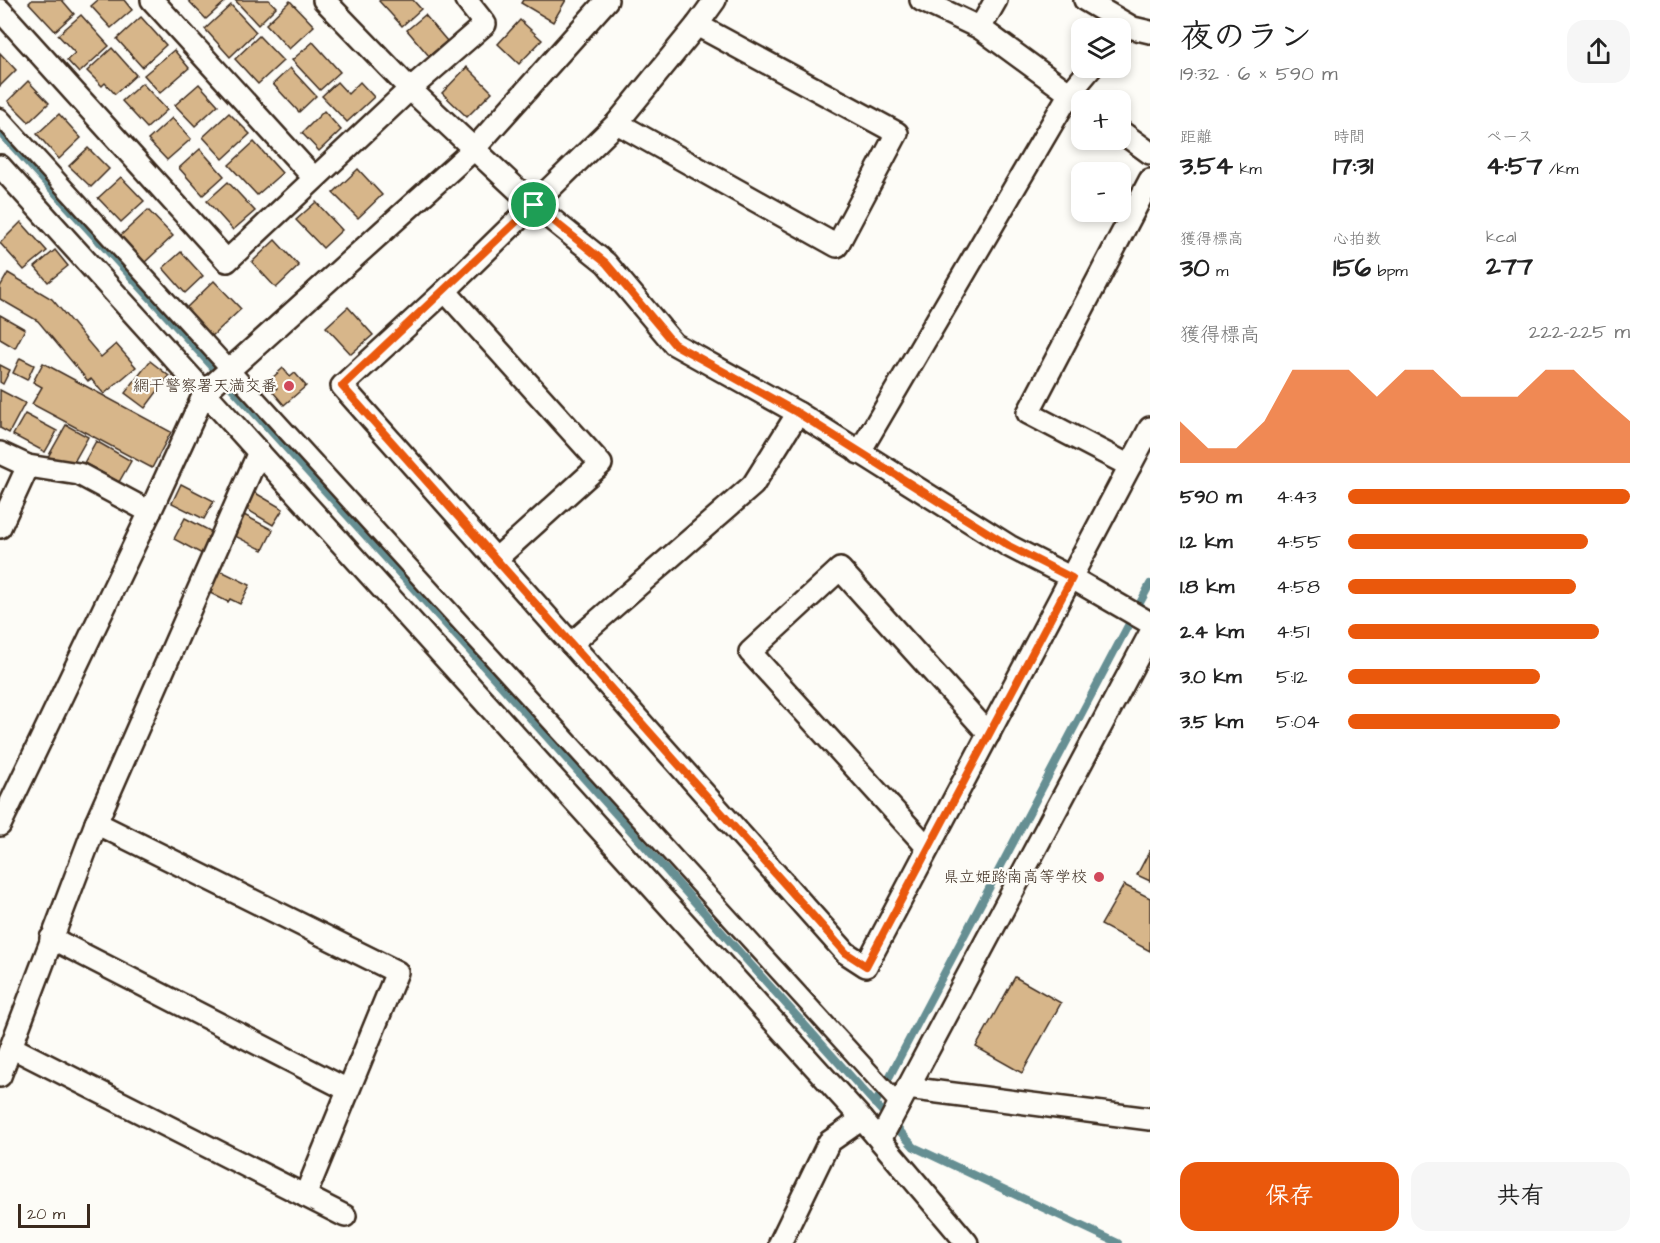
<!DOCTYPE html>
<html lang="ja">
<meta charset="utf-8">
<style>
body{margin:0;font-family:"Architects Daughter","Klee One",sans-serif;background:#f6f6f6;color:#222;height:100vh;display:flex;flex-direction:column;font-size:22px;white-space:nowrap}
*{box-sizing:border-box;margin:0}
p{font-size:20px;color:#767676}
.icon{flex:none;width:33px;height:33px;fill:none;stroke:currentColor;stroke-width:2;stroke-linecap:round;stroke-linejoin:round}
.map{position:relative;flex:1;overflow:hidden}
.details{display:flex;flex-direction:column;background:#fff;width:510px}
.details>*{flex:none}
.buttons{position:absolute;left:1071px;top:18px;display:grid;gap:12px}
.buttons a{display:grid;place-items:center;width:60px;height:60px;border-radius:12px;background:#fff;box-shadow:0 3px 9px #0003;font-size:30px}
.scale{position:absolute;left:18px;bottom:15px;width:72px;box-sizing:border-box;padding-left:6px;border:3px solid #3b2a1e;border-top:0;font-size:16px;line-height:21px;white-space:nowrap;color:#3b2a1e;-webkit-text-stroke:4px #fdfcf7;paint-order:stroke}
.pin{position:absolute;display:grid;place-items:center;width:51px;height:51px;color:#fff;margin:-26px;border:3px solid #fff;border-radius:50%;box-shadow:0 2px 6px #0007}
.round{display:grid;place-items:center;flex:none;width:63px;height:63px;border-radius:18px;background:#f6f6f6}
.summary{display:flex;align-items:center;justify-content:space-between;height:102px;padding:0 30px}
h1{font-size:33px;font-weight:700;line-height:45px}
.metrics{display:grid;grid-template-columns:repeat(3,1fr);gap:9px;height:102px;padding:6px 30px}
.metrics div{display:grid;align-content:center}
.metrics b{font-size:26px;font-weight:700}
.metrics small{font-size:16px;font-weight:400}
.metrics p{font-size:16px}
.chart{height:168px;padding:12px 30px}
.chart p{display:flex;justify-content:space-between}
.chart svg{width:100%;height:108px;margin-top:6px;fill:#ea580c;opacity:.7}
.button{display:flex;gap:12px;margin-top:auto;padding:12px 30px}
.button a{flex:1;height:69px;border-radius:18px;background:#ea580c;color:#fff;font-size:24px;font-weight:700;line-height:69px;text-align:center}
.button a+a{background:#f6f6f6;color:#222}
ul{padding:0 30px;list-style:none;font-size:20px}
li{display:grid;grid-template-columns:96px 72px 1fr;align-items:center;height:45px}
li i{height:15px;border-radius:8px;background:#ea580c}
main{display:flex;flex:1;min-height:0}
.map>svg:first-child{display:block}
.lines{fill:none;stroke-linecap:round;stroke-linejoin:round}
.stream{stroke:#668f93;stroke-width:8}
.building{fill:#d7b68a;stroke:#3b2a1e;stroke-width:1.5}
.pedestrian-casing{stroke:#3b2a1e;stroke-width:21}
.minor-casing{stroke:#3b2a1e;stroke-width:26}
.pedestrian{stroke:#fdfcf7;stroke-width:16}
.minor{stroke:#fdfcf7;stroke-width:21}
.route-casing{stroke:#fff;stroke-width:12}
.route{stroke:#ea580c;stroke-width:8}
.poi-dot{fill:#d1495b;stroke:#fdfcf7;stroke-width:2}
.labels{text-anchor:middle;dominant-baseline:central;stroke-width:4.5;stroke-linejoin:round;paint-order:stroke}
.poi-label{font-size:16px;fill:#3b2a1e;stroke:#fdfcf7;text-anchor:end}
</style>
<main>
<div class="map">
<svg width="1150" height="1243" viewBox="0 0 1150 1243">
<rect width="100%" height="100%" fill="#fdfcf7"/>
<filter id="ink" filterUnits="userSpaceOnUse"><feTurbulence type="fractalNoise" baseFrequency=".0167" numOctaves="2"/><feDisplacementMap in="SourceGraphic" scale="12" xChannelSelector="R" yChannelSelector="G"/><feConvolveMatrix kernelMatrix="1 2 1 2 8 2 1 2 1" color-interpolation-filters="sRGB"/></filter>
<g filter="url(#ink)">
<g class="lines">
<g class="stream">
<polyline points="0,132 460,640 914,1147 1118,1243"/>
<polyline points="875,1104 1150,584"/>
</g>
</g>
<g class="building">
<polygon points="32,0 62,0 74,14 55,31 29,3"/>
<polygon points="98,0 124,0 132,10 111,28 91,6"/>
<polygon points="188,0 227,0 206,19"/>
<polygon points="235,0 269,0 276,7 258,25"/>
<polygon points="380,0 413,0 421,9 402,26 379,1"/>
<polygon points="523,0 566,0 553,22 521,3"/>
<polygon points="290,1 314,26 289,49 266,24"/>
<polygon points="231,5 256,32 230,57 205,29"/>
<polygon points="81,15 109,46 79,73 67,60 75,53 58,35"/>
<polygon points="425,15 447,41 429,56 407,30"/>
<polygon points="141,17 166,45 142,67 117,39"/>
<polygon points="520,20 542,40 519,64 498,44"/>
<polygon points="259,36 283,61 258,84 235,59"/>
<polygon points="313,42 340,72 320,90 292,60"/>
<polygon points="112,48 136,75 115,94 105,83 102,86 87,71"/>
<polygon points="174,50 189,68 160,93 144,75"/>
<polygon points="0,53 16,70 0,86"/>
<polygon points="467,67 492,92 467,117 442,93"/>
<polygon points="290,68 316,96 299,112 273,84"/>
<polygon points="28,81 49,103 29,122 8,101"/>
<polygon points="337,82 348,94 360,82 374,97 347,122 322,96"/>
<polygon points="142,83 167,110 147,128 122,101"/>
<polygon points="199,84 218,105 195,126 175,105"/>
<polygon points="324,111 341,130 319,151 302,133"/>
<polygon points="229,113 250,134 223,159 203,137"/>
<polygon points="59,114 81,138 59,159 37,134"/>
<polygon points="172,118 191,139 167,160 148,140"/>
<polygon points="254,142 282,173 257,195 229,165"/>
<polygon points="88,148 109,169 91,187 69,166"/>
<polygon points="200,149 224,176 203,195 179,168"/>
<polygon points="358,169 382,195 358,218 333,193"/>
<polygon points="121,177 144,201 121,222 98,198"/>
<polygon points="228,182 255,211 233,230 207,201"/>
<polygon points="316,202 342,230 323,248 296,220"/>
<polygon points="148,210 173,236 144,263 120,236"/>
<polygon points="21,222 47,251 24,270 0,243"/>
<polygon points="275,240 299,266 276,288 252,262"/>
<polygon points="55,250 68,266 48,282 35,267"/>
<polygon points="181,252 203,276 185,293 163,268"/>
<polygon points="8,273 52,299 101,357 116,344 136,367 104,394 91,379 88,381 38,321 0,299 0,287"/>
<polygon points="214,281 241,309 211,337 184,310"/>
<polygon points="348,307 373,335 351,354 326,327"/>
<polygon points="0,315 25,329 15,348 0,339"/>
<polygon points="20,358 34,365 27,380 13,373"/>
<polygon points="150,361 169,376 145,408 125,393"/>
<polygon points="43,363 171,432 152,468 32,404 42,387 33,382"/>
<polygon points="0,365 10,370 3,384 0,382"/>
<polygon points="283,368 290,377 295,373 306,386 284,405 273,392 277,388 270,380"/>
<polygon points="0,390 25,403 9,433 0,428"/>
<polygon points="25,414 57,431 45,452 13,435"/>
<polygon points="66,425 88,437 70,469 48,457"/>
<polygon points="96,441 131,461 119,482 84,463"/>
<polygon points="181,484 214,501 204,519 172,503"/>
<polygon points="252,491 283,509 273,525 243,507"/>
<polygon points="242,514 273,530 263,550 231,534"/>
<polygon points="185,518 216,534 204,555 174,539"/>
<polygon points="219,570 250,585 240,604 230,599 228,602 208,592"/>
<polygon points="1150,850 1150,881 1137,875"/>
<polygon points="1124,885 1150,898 1150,951 1101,925"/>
<polygon points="1015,977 1061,1003 1022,1073 976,1047"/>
</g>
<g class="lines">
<g class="pedestrian-casing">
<polyline id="pedestrian" points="0,117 899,1104"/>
</g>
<g class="minor-casing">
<g id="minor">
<polyline points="152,0 314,178"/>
<polyline points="324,0 410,89 474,149 534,205 606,263 674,344 798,413 1009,546 1072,578 1150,623"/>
<polyline points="715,0 697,25 617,123 445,291 342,386 846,953 866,966 1150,428"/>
<polyline points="921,0 980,28 1081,102"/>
<polyline points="1085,0 1133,28 1150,32"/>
<polyline points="0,10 227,261 410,89 485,24 466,0"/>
<polyline points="980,28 996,0"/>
<polyline points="617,123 837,246 897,133 697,25"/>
<polyline points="1120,131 1150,153"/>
<polyline points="0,166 862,1119 967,1243"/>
<polyline points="445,291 601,464 496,559"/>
<polyline points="0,453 28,466 79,474 150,512"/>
<polyline points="859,453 1070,93 1091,68"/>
<polyline points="1130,466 1028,413 1150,180"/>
<polyline points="0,527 28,466"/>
<polyline points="571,644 753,485 798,413"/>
<polyline points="96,823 397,972 305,1196"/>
<polyline points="0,825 150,512 205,392 474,149 607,0"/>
<polyline points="928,848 750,652 840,569 989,734"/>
<polyline points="51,938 348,1090"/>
<polyline points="11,1047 345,1216"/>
<polyline points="0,1076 96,823 259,452"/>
<polyline points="907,1088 1150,1119"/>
<polyline points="880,1140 1150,634"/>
<polyline points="780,1243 829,1142 862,1119"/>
</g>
</g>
<use href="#pedestrian" class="pedestrian"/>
<use href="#minor" class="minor"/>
</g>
</g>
<g class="lines" filter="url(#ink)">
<g class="route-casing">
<polygon id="route" points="534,205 606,263 674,344 798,413 1009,546 1072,578 866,966 846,953 342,386"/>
</g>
<use href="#route" class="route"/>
</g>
<g class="poi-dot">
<circle cx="289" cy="386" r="6"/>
<circle cx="1099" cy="877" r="6"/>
</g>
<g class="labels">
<g class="poi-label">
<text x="277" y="386">網干警察署天満交番</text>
<text x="1087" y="877">県立姫路南高等学校</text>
</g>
</g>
</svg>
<div class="buttons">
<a><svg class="icon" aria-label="layers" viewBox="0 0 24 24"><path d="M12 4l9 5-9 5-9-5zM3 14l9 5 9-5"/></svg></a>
<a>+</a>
<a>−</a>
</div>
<div class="scale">20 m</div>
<div class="pin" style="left:534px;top:205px;background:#1e9e55"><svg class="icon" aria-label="arrive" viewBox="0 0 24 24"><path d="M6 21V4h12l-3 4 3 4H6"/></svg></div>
</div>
<section class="details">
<div class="summary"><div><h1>夜のラン</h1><p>19:32 · 6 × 590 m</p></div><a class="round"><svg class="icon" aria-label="share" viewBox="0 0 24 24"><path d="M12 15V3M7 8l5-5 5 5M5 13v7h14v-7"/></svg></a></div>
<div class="metrics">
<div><p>距離</p><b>3.54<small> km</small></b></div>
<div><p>時間</p><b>17:31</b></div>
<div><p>ペース</p><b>4:57<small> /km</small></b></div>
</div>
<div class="metrics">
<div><p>獲得標高</p><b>30<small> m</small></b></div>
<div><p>心拍数</p><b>156<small> bpm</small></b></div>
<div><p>kcal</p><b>277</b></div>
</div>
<div class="chart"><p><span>獲得標高</span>222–225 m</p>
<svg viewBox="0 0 160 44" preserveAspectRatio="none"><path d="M0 44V27L10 38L20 38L30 27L40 6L50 6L60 6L70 17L80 6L90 6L100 17L110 17L120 17L130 6L140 6L150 17L160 27V44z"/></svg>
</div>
<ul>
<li><b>590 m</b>4:43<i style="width:100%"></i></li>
<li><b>1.2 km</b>4:55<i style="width:85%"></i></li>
<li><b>1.8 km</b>4:58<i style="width:81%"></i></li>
<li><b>2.4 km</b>4:51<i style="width:89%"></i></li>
<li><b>3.0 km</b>5:12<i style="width:68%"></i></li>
<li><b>3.5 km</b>5:04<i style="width:75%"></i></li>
</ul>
<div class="button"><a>保存</a><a>共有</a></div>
</section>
</main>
